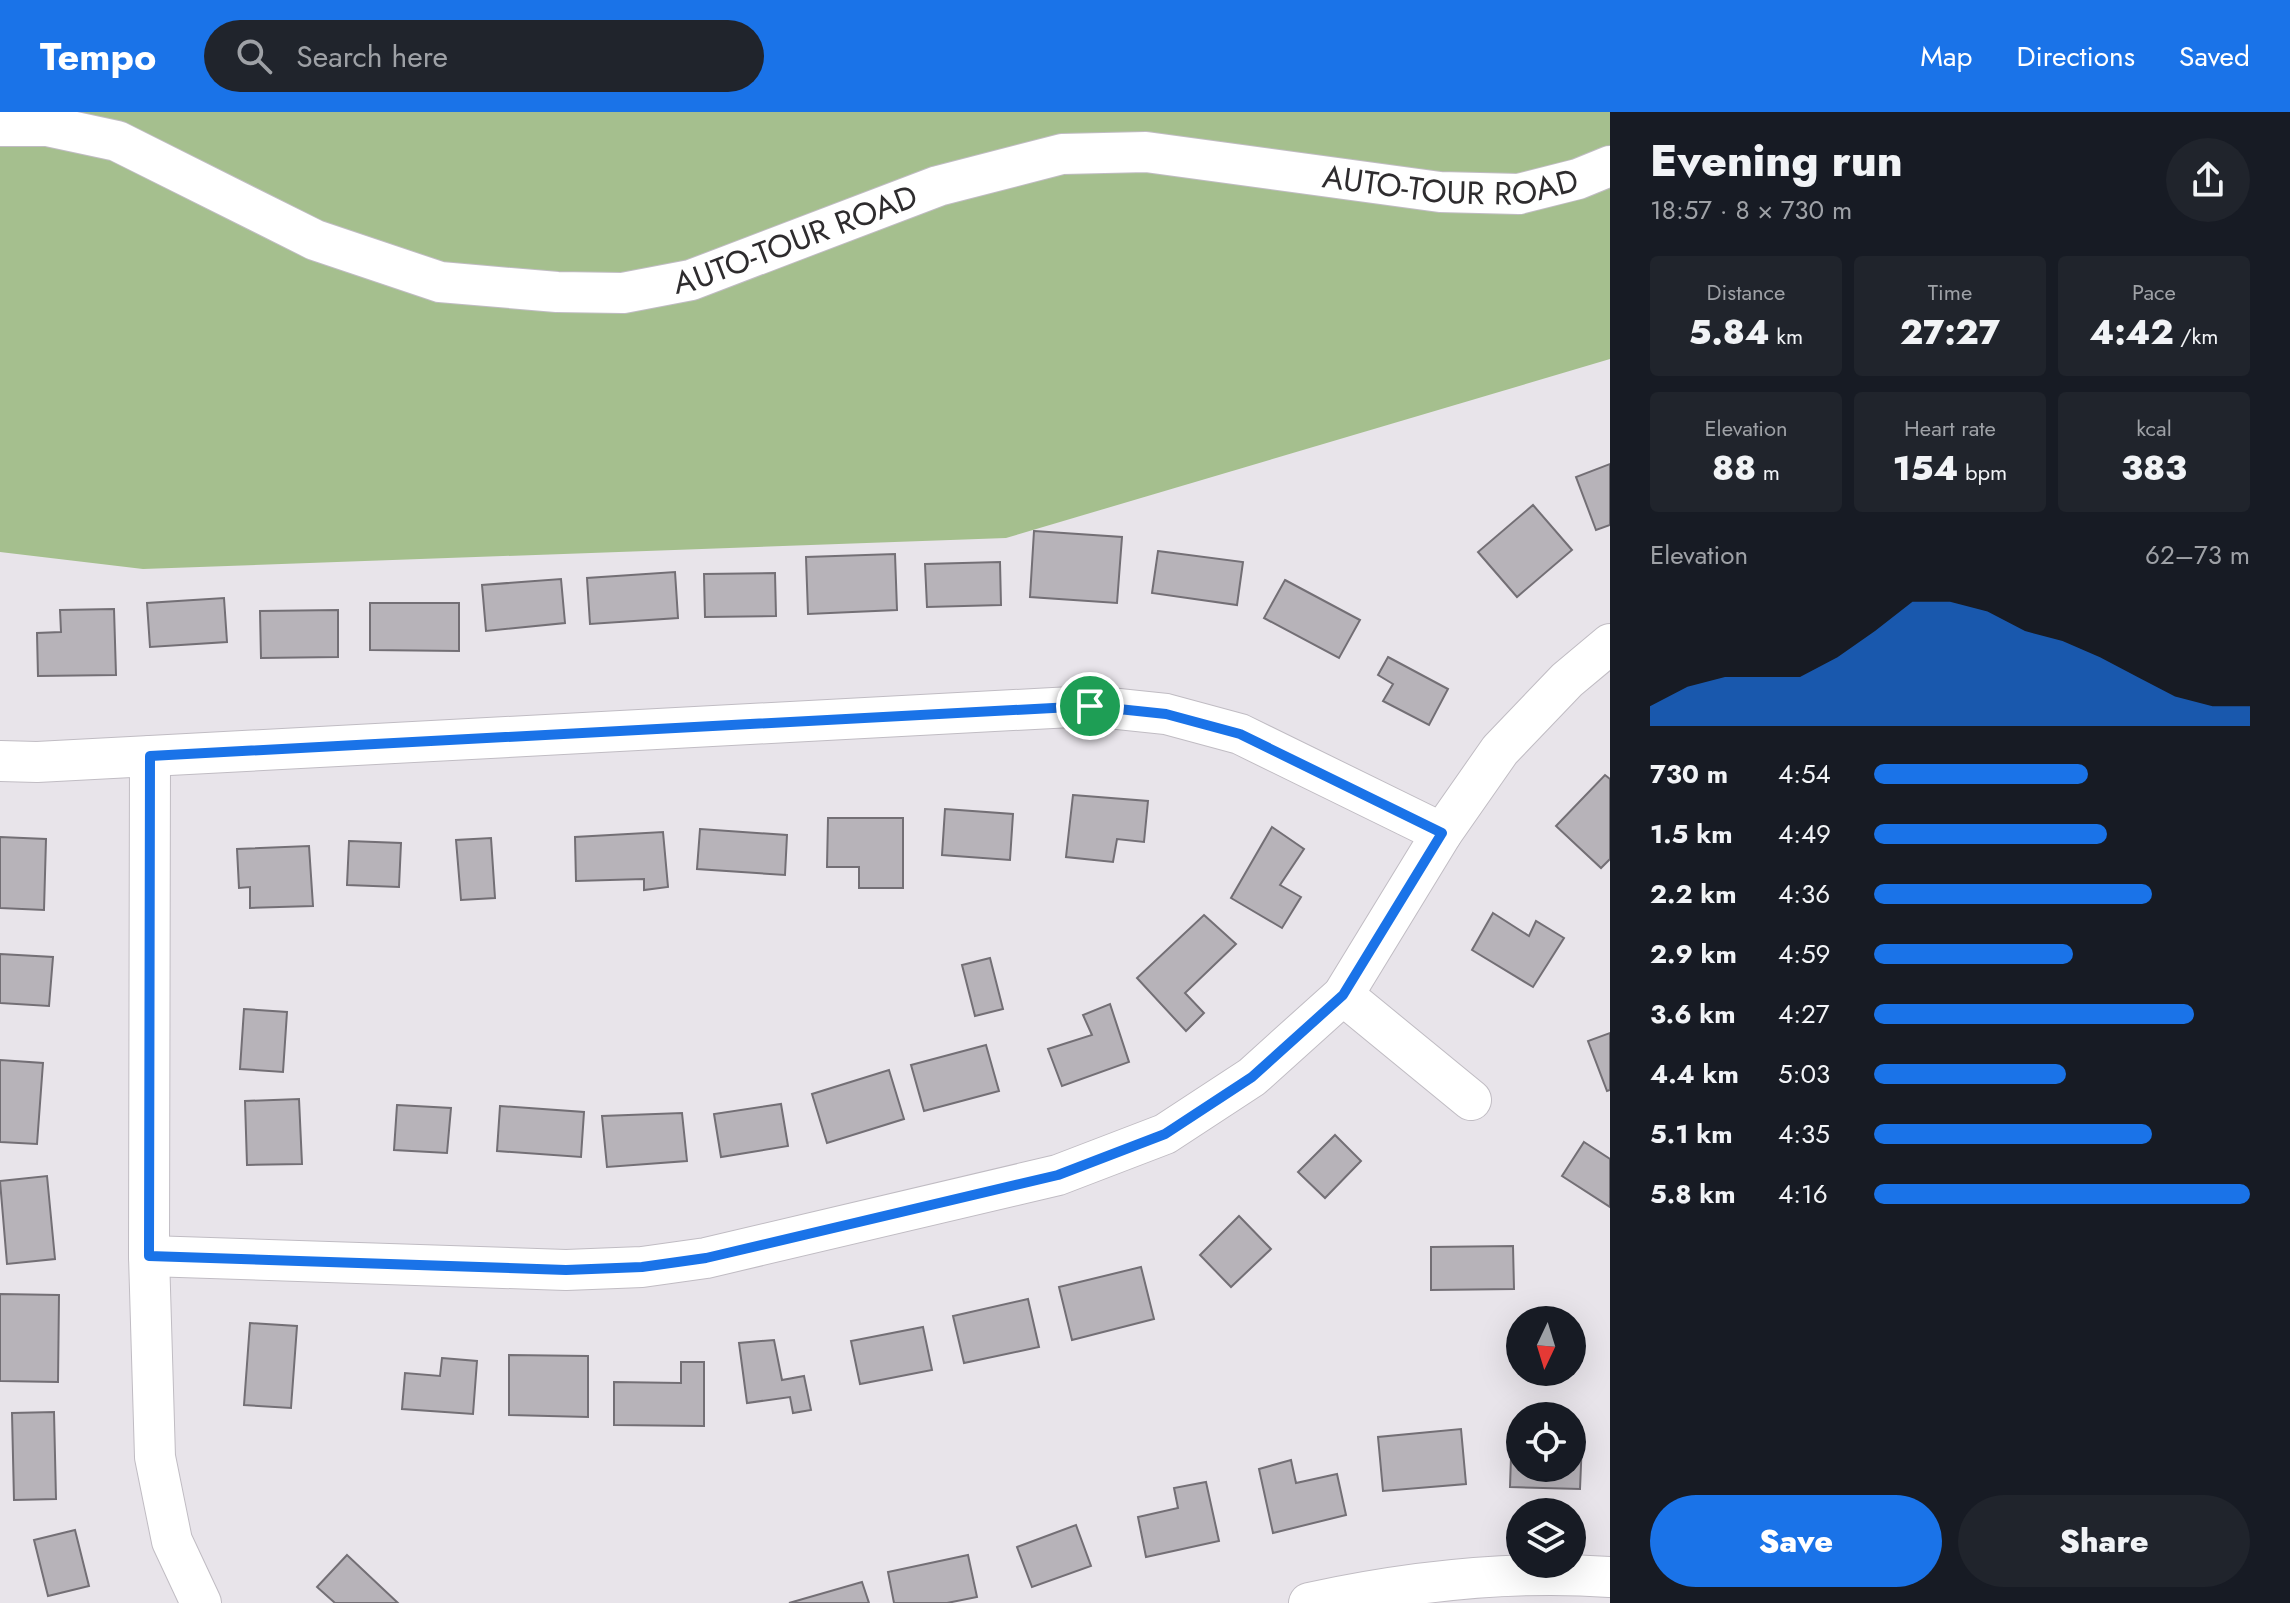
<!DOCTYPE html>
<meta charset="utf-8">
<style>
body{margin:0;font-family:Jost,sans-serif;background:#20242c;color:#f1f3f6;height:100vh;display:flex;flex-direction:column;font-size:30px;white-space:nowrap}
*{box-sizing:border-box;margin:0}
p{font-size:26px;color:#9ea1a6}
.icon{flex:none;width:44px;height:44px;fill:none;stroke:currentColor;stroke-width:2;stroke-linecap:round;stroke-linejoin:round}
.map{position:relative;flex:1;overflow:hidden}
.drawer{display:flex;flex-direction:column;background:#171b24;width:680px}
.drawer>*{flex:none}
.needle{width:52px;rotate:184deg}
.tools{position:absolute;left:1506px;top:1194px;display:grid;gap:16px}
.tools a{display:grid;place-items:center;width:80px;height:80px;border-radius:50%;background:#171b24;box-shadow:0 8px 32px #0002;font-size:40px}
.pin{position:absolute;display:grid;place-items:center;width:68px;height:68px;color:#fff;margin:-34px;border:4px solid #fff;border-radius:50%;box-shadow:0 2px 8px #0007}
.round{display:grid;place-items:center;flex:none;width:84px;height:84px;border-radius:42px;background:#20242c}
.head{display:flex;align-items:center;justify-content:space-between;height:136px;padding:0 40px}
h1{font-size:44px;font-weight:800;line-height:60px}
.figures{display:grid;grid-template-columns:repeat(3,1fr);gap:12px;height:136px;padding:8px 40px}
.figures div{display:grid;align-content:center;border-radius:8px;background:#20242c;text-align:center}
.figures b{font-size:34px;font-weight:800}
.figures small{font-size:22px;font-weight:400}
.figures p{font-size:22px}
.chart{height:224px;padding:16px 40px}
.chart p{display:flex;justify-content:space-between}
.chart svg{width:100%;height:144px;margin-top:8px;fill:#1a73e8;opacity:.7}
.button{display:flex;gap:16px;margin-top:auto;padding:16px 40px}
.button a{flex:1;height:92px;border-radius:48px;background:#1a73e8;color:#fff;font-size:32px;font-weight:800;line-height:92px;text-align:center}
.button a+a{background:#20242c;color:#f1f3f6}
ul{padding:0 40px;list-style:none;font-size:26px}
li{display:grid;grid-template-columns:128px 96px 1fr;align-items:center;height:60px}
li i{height:20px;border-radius:10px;background:#1a73e8}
header{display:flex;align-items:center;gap:48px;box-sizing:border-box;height:112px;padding:0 40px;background:#1a73e8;color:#fff}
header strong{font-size:38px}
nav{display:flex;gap:44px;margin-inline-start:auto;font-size:28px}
.search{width:560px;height:72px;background:#20242c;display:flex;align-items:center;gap:20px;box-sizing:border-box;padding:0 28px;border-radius:44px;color:#9ea1a6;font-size:30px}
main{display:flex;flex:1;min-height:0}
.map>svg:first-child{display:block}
.park{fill:#a5bf8e}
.building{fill:#b7b3b9;stroke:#736f75;stroke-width:2}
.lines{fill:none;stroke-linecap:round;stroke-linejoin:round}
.minor-casing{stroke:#c0bcc3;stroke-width:42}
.minor{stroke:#fff;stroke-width:40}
.route-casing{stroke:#fff;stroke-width:16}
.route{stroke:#1a73e8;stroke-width:10}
.labels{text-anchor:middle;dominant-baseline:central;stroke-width:6;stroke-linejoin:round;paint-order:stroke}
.street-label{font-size:32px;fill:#2e2c2e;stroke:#f5f1f8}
</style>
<header>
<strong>Tempo</strong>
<div class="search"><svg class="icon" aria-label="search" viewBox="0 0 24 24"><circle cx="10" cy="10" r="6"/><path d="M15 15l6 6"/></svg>Search here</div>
<nav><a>Map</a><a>Directions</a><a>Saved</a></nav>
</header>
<main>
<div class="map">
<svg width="1610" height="1491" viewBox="0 0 1610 1491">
<rect width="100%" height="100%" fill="#e8e4ea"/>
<polygon class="park" points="0,0 1610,0 1610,247 1006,426 143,457 0,440"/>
<g class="building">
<polygon points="1610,352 1610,413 1596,418 1576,365"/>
<polygon points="1533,393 1572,438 1517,485 1478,440"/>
<polygon points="1034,419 1122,425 1117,491 1030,485"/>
<polygon points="1158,439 1243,450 1237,493 1152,481"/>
<polygon points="895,442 897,498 808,502 806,445"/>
<polygon points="1000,450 1001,493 927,495 925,452"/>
<polygon points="675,460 678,506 590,512 587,466"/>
<polygon points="775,461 776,504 705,505 704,462"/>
<polygon points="561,467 565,511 486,519 482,473"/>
<polygon points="1285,468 1360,508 1339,546 1264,506"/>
<polygon points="224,486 227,530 150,535 147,491"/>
<polygon points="370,491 459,491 459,539 370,538"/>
<polygon points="114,497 116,563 38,564 37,521 61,520 60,498"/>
<polygon points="338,498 338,545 261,546 260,499"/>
<polygon points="1388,545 1448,577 1429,613 1383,589 1393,572 1378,563"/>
<polygon points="1605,663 1610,667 1610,747 1601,756 1556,714"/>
<polygon points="1073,683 1148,689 1144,730 1117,727 1113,750 1066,745"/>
<polygon points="945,697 1013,702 1010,748 942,743"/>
<polygon points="828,706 903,706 903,776 859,776 859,755 827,755"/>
<polygon points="1272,715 1304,737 1280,773 1301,785 1282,816 1231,786"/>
<polygon points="700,717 787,723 785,763 697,757"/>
<polygon points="663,720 668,775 644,778 644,767 576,769 575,725"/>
<polygon points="0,725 46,727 44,798 0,796"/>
<polygon points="491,726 495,786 461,788 456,728"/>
<polygon points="349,729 401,731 399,775 347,773"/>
<polygon points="309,734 313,794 250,796 250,775 239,776 237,737"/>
<polygon points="1493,801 1529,824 1536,809 1564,826 1533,875 1472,838"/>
<polygon points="1204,803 1236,832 1185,881 1204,901 1186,919 1137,866"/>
<polygon points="0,842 53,845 49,894 0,891"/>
<polygon points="990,846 1003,897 975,904 962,853"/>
<polygon points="1110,892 1129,950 1062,974 1048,937 1092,923 1083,903"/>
<polygon points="244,897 287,900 283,960 240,957"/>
<polygon points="1610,921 1610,978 1607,979 1588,929"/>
<polygon points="986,933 999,979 924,999 911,953"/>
<polygon points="0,948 43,951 37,1032 0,1030"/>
<polygon points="889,958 904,1007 827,1031 812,982"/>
<polygon points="299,987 302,1052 247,1053 245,989"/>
<polygon points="781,992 788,1034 721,1045 714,1002"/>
<polygon points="397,993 451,996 447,1041 394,1038"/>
<polygon points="500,994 584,1000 581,1045 497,1039"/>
<polygon points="682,1001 687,1049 607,1055 602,1004"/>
<polygon points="1335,1023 1361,1049 1325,1086 1298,1060"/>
<polygon points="1584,1030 1610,1047 1610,1095 1562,1064"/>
<polygon points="47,1064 55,1147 7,1152 0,1069"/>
<polygon points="1239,1104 1271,1137 1231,1175 1200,1143"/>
<polygon points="1513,1134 1514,1177 1431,1178 1431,1135"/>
<polygon points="1141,1155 1154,1207 1072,1228 1059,1175"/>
<polygon points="0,1182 59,1183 58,1270 0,1269"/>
<polygon points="1028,1187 1039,1235 964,1251 953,1204"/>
<polygon points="250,1211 297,1214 291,1296 244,1293"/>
<polygon points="923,1215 932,1258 860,1272 851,1229"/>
<polygon points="774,1228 782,1268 804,1264 811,1298 793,1301 790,1285 747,1291 739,1231"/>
<polygon points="509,1243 588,1244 588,1305 509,1303"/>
<polygon points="442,1246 477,1249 473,1302 402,1297 405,1261 440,1264"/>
<polygon points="681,1250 704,1250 704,1314 614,1313 614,1270 681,1271"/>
<polygon points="54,1300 56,1387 14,1388 12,1301"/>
<polygon points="1512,1315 1520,1315 1520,1356 1572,1356 1572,1329 1582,1329 1580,1377 1510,1375"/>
<polygon points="1461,1317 1466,1372 1383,1379 1378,1325"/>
<polygon points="1291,1348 1296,1371 1337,1362 1346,1403 1273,1421 1259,1357"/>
<polygon points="1206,1370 1219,1429 1146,1445 1138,1405 1178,1396 1174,1376"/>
<polygon points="1076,1413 1091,1454 1032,1475 1017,1435"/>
<polygon points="75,1418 89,1474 48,1484 34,1428"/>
<polygon points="347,1443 398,1491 335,1491 317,1475"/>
<polygon points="968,1443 977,1485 947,1491 894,1491 888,1460"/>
<polygon points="862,1470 869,1491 789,1491"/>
</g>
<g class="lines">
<g class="minor-casing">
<g id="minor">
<path id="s1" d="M0 14H47L117 29 315 128 440 170 557 180 623 181 691 168 938 74 1062 42 1146 40 1440 80 1519 82 1578 67 1610 54"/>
<polyline points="150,644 149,1144 155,1345 172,1429 201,1491"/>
<polyline points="0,649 37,650 150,644 1090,594 1166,602 1240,622 1442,721"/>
<polyline points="1343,883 1471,988"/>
<polyline points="149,1144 566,1158 642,1155 706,1146 1058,1063 1165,1022 1252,965 1343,883 1442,721 1500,638 1567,568 1610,532"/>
<path d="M1309 1491C1406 1470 1510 1458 1610 1465"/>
</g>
</g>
<use href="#minor" class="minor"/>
</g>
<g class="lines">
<g class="route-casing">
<polygon id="route" points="1090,594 1166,602 1240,622 1442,721 1343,883 1252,965 1165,1022 1058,1063 706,1146 642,1155 566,1158 149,1144 150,644"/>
</g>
<use href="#route" class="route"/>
</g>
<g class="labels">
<g class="street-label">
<text stroke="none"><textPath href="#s1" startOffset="1508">AUTO-TOUR ROAD</textPath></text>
<text stroke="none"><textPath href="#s1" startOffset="836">AUTO-TOUR ROAD</textPath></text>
</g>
</g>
</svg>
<div class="tools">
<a><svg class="needle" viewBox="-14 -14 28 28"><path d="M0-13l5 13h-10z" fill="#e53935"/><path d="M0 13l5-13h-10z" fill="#9ea1a6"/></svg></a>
<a><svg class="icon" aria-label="locate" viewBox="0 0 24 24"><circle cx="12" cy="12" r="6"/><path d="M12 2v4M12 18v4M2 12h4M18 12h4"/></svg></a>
<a><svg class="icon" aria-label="layers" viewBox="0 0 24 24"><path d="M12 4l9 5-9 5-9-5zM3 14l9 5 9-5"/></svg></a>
</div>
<div class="pin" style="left:1090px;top:594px;background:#1e9e55"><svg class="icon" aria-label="arrive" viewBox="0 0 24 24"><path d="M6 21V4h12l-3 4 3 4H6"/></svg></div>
</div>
<section class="drawer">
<div class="head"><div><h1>Evening run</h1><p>18:57 · 8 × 730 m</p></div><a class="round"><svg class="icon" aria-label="share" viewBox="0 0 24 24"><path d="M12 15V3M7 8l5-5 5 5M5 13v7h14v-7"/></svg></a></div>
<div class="figures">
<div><p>Distance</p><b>5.84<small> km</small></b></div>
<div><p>Time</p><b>27:27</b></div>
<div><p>Pace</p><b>4:42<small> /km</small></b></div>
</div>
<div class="figures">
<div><p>Elevation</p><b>88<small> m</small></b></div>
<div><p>Heart rate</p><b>154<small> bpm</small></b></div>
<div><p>kcal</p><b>383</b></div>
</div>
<div class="chart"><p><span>Elevation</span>62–73 m</p>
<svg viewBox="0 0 160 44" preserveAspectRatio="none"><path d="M0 44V38L10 32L20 29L30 29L40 29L50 23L60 15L70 6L80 6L90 9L100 15L110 18L120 23L130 29L140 35L150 38L160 38V44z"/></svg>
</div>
<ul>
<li><b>730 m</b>4:54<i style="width:57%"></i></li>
<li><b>1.5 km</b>4:49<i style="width:62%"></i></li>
<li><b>2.2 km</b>4:36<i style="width:74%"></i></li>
<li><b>2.9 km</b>4:59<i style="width:53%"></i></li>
<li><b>3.6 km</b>4:27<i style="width:85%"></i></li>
<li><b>4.4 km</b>5:03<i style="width:51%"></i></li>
<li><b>5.1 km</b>4:35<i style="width:74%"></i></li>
<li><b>5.8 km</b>4:16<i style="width:100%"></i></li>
</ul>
<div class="button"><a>Save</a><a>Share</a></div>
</section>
</main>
